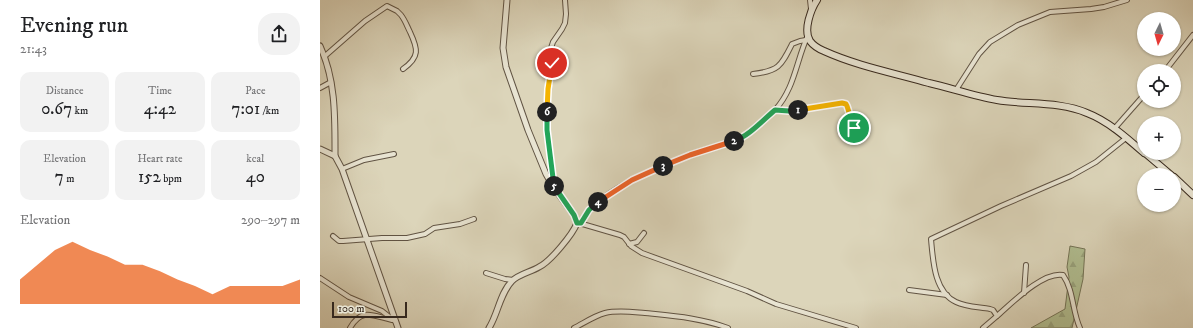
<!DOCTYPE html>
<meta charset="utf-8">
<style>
body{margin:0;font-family:"IM FELL DW Pica",serif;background:#f2f2f2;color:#202124;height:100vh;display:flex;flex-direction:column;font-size:15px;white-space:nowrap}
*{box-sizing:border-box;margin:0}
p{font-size:13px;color:#757577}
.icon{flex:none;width:22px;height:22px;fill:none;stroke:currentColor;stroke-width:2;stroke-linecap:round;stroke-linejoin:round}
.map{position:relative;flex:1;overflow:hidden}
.sheet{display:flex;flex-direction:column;background:#fff;width:320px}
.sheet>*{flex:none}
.needle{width:26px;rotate:185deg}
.tools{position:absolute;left:817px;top:12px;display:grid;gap:8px}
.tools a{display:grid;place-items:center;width:44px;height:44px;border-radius:50%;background:#fff;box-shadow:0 1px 3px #0004;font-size:20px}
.scale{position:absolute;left:12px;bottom:10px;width:75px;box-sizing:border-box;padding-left:4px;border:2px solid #38291d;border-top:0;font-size:11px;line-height:14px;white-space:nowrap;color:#38291d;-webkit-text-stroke:3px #e8e4d2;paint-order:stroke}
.pin{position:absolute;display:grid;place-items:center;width:34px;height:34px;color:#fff;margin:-17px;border:2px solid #fff;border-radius:50%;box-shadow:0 1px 4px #0007}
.km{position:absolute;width:20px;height:20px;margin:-10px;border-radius:50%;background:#222;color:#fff;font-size:11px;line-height:20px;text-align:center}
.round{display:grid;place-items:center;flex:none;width:42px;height:42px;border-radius:16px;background:#f2f2f2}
.overview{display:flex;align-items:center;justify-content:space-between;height:68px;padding:0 20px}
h1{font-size:22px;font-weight:600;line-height:30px}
.stats{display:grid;grid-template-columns:repeat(3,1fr);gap:6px;height:68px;padding:4px 20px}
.stats div{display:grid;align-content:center;border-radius:10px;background:#f2f2f2;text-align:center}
.stats b{font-size:17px;font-weight:600}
.stats small{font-size:11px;font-weight:400}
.stats p{font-size:11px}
.chart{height:112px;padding:8px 20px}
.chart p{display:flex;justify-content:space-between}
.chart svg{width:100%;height:72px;margin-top:4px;fill:#ea580c;opacity:.7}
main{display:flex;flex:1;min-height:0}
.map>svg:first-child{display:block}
.forest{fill:url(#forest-firs);stroke:#747356}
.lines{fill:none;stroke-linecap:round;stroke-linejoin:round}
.minor-casing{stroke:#615444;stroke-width:6}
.tertiary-casing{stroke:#615444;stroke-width:7}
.secondary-casing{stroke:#38291d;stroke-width:8}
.minor{stroke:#e8e4d2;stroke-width:4}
.tertiary{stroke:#e8e4d2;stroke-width:5}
.secondary{stroke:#e8e4d2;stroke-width:6}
.split-1-casing{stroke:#fff;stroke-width:8}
.split-2-casing{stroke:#fff;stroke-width:8}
.split-3-casing{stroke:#fff;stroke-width:8}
.split-4-casing{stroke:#fff;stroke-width:8}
.split-5-casing{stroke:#fff;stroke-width:8}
.split-6-casing{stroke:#fff;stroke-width:8}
.split-7-casing{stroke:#fff;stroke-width:8}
.split-1{stroke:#f5b400;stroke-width:5}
.split-2{stroke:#22a559;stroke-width:5}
.split-3{stroke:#f0652b;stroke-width:5}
.split-4{stroke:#f0652b;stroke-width:5}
.split-5{stroke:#22a559;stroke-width:5}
.split-6{stroke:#22a559;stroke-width:5}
.split-7{stroke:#f5b400;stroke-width:5}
</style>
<main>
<section class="sheet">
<div class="overview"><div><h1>Evening run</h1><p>21:43</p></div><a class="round"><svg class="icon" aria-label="share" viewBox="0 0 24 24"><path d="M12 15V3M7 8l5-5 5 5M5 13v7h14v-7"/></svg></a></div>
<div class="stats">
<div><p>Distance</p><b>0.67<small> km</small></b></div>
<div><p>Time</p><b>4:42</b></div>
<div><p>Pace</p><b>7:01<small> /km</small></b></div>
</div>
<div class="stats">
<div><p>Elevation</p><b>7<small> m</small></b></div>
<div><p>Heart rate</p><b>152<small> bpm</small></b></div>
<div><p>kcal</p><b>40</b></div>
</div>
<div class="chart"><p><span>Elevation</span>290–297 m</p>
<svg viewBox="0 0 160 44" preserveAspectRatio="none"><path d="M0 44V29L10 20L20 11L30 6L40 11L50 15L60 20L70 20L80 24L90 29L100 33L110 38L120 33L130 33L140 33L150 33L160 29V44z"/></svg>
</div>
</section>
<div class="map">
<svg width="873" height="328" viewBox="0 0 873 328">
<defs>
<pattern id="forest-firs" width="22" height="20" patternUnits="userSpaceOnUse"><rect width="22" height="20" fill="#b0bd90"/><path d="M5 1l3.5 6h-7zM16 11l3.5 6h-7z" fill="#98a27c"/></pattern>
</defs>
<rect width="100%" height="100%" fill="#dcd5ba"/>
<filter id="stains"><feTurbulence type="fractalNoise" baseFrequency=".005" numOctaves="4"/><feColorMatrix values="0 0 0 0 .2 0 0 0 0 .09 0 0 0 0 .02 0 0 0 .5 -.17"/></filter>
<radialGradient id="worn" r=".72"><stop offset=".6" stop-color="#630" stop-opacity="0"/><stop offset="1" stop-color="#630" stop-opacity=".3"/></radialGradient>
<polygon class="forest" points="750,246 765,249 763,279 752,328 711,328 745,309 749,277 747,267"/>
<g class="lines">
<g class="minor-casing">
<g id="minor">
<polyline points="490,0 491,9"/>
<path d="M5 56 45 21 67 6 77 11 81 15C85 20 87 26 90 32 98 49 100 57 83 69"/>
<polyline points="845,71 873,35"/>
<path d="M433 74C459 71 461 66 472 44L480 41 486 40"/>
<polyline points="0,88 11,82"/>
<polyline points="636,90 659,54 670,42 698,25 730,12 771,9 784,7 807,0"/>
<polyline points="455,110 469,111 522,103 526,104 527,106 534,128"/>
<polyline points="794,129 824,95"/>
<polyline points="22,169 44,160 74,154"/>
<polyline points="234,186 227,130 228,89 233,68 231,48 233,42 242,29 245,23 246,14 245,0"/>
<polyline points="259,223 300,235 304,237 311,246 322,253 427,291 456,304 536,328"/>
<path d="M261 223C277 190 337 168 370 155 385 149 402 146 417 140 428 135 446 119 455 110 475 88 476 61 488 35"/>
<polyline points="13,236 19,241 23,241 62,238 87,238 105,234 114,228 140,224 154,219"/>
<polyline points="309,244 317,242 324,233"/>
<polyline points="166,273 185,279 193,280"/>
<polyline points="0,278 29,297 62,311 76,322"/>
<polyline points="589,290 627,295"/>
<polyline points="704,293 706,265"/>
<path d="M677 316C691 304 723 271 743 275 754 291 752 311 760 328"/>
<path d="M30 328C42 307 53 316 72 320"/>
<path d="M254 328C264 323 274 316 285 313 298 310 312 312 325 313 354 316 381 318 408 328"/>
<path d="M663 328 677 316 673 310 670 309C659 307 646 307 636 302 614 292 613 260 611 239L681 206 751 176 776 162 806 138"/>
</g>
</g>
<g class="tertiary-casing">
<g id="tertiary">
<path d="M0 46C16 80 15 119 15 156"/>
<polyline points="0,149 15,156 22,169 78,328"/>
<path d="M169 328C178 314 180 293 192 281 199 274 211 272 219 267 230 262 253 234 257 223L254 215 234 188 226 174 208 130 186 67 183 48 187 0"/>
</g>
</g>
<g class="secondary-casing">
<g id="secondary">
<path d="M497 0C491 9 483 30 490 41 493 45 499 49 504 51 537 66 574 73 609 83 631 88 654 96 677 100 706 105 739 101 767 113 788 121 807 138 824 153"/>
<polyline points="825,153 851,175"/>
<polyline points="854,177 873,195"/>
</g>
</g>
<use href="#minor" class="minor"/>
<use href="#tertiary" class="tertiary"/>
<use href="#secondary" class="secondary"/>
</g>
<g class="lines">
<g class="split-1-casing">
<polyline id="split-1" points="478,110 522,103 526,104 527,106 534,128"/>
</g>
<g class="split-2-casing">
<path id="split-2" d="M414 141C429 136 443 120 455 110L469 111 478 110"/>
</g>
<g class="split-3-casing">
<polyline id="split-3" points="343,166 370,155 414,141"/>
</g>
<g class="split-4-casing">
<polyline id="split-4" points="278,202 312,180 343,166"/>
</g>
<g class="split-5-casing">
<polyline id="split-5" points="234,186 254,215 257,223 261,223 269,210 278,202"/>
</g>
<g class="split-6-casing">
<polyline id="split-6" points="227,112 227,130 234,186"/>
</g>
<g class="split-7-casing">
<polyline id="split-7" points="227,112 228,89 232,63"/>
</g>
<use href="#split-1" class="split-1"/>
<use href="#split-2" class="split-2"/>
<use href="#split-3" class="split-3"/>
<use href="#split-4" class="split-4"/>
<use href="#split-5" class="split-5"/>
<use href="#split-6" class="split-6"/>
<use href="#split-7" class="split-7"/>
</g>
<rect width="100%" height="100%" filter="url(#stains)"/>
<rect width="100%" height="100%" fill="url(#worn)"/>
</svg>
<div class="tools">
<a><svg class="needle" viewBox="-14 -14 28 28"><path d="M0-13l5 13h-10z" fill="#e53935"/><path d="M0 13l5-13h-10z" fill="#757577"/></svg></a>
<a><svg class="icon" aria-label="locate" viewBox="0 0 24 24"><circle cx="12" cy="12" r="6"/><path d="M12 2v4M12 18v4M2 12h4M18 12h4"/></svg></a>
<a>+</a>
<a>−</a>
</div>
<div class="scale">100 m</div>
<div class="pin" style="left:534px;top:128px;background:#1e9e55"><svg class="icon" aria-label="arrive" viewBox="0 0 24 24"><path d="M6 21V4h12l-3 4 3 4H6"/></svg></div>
<div class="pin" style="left:232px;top:63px;background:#d93025"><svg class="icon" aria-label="check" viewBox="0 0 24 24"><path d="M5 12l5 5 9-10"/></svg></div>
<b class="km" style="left:478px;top:110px">1</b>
<b class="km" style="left:414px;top:141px">2</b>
<b class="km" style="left:343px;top:166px">3</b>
<b class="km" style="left:278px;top:202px">4</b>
<b class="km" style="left:234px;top:186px">5</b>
<b class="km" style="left:227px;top:112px">6</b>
</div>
</main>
